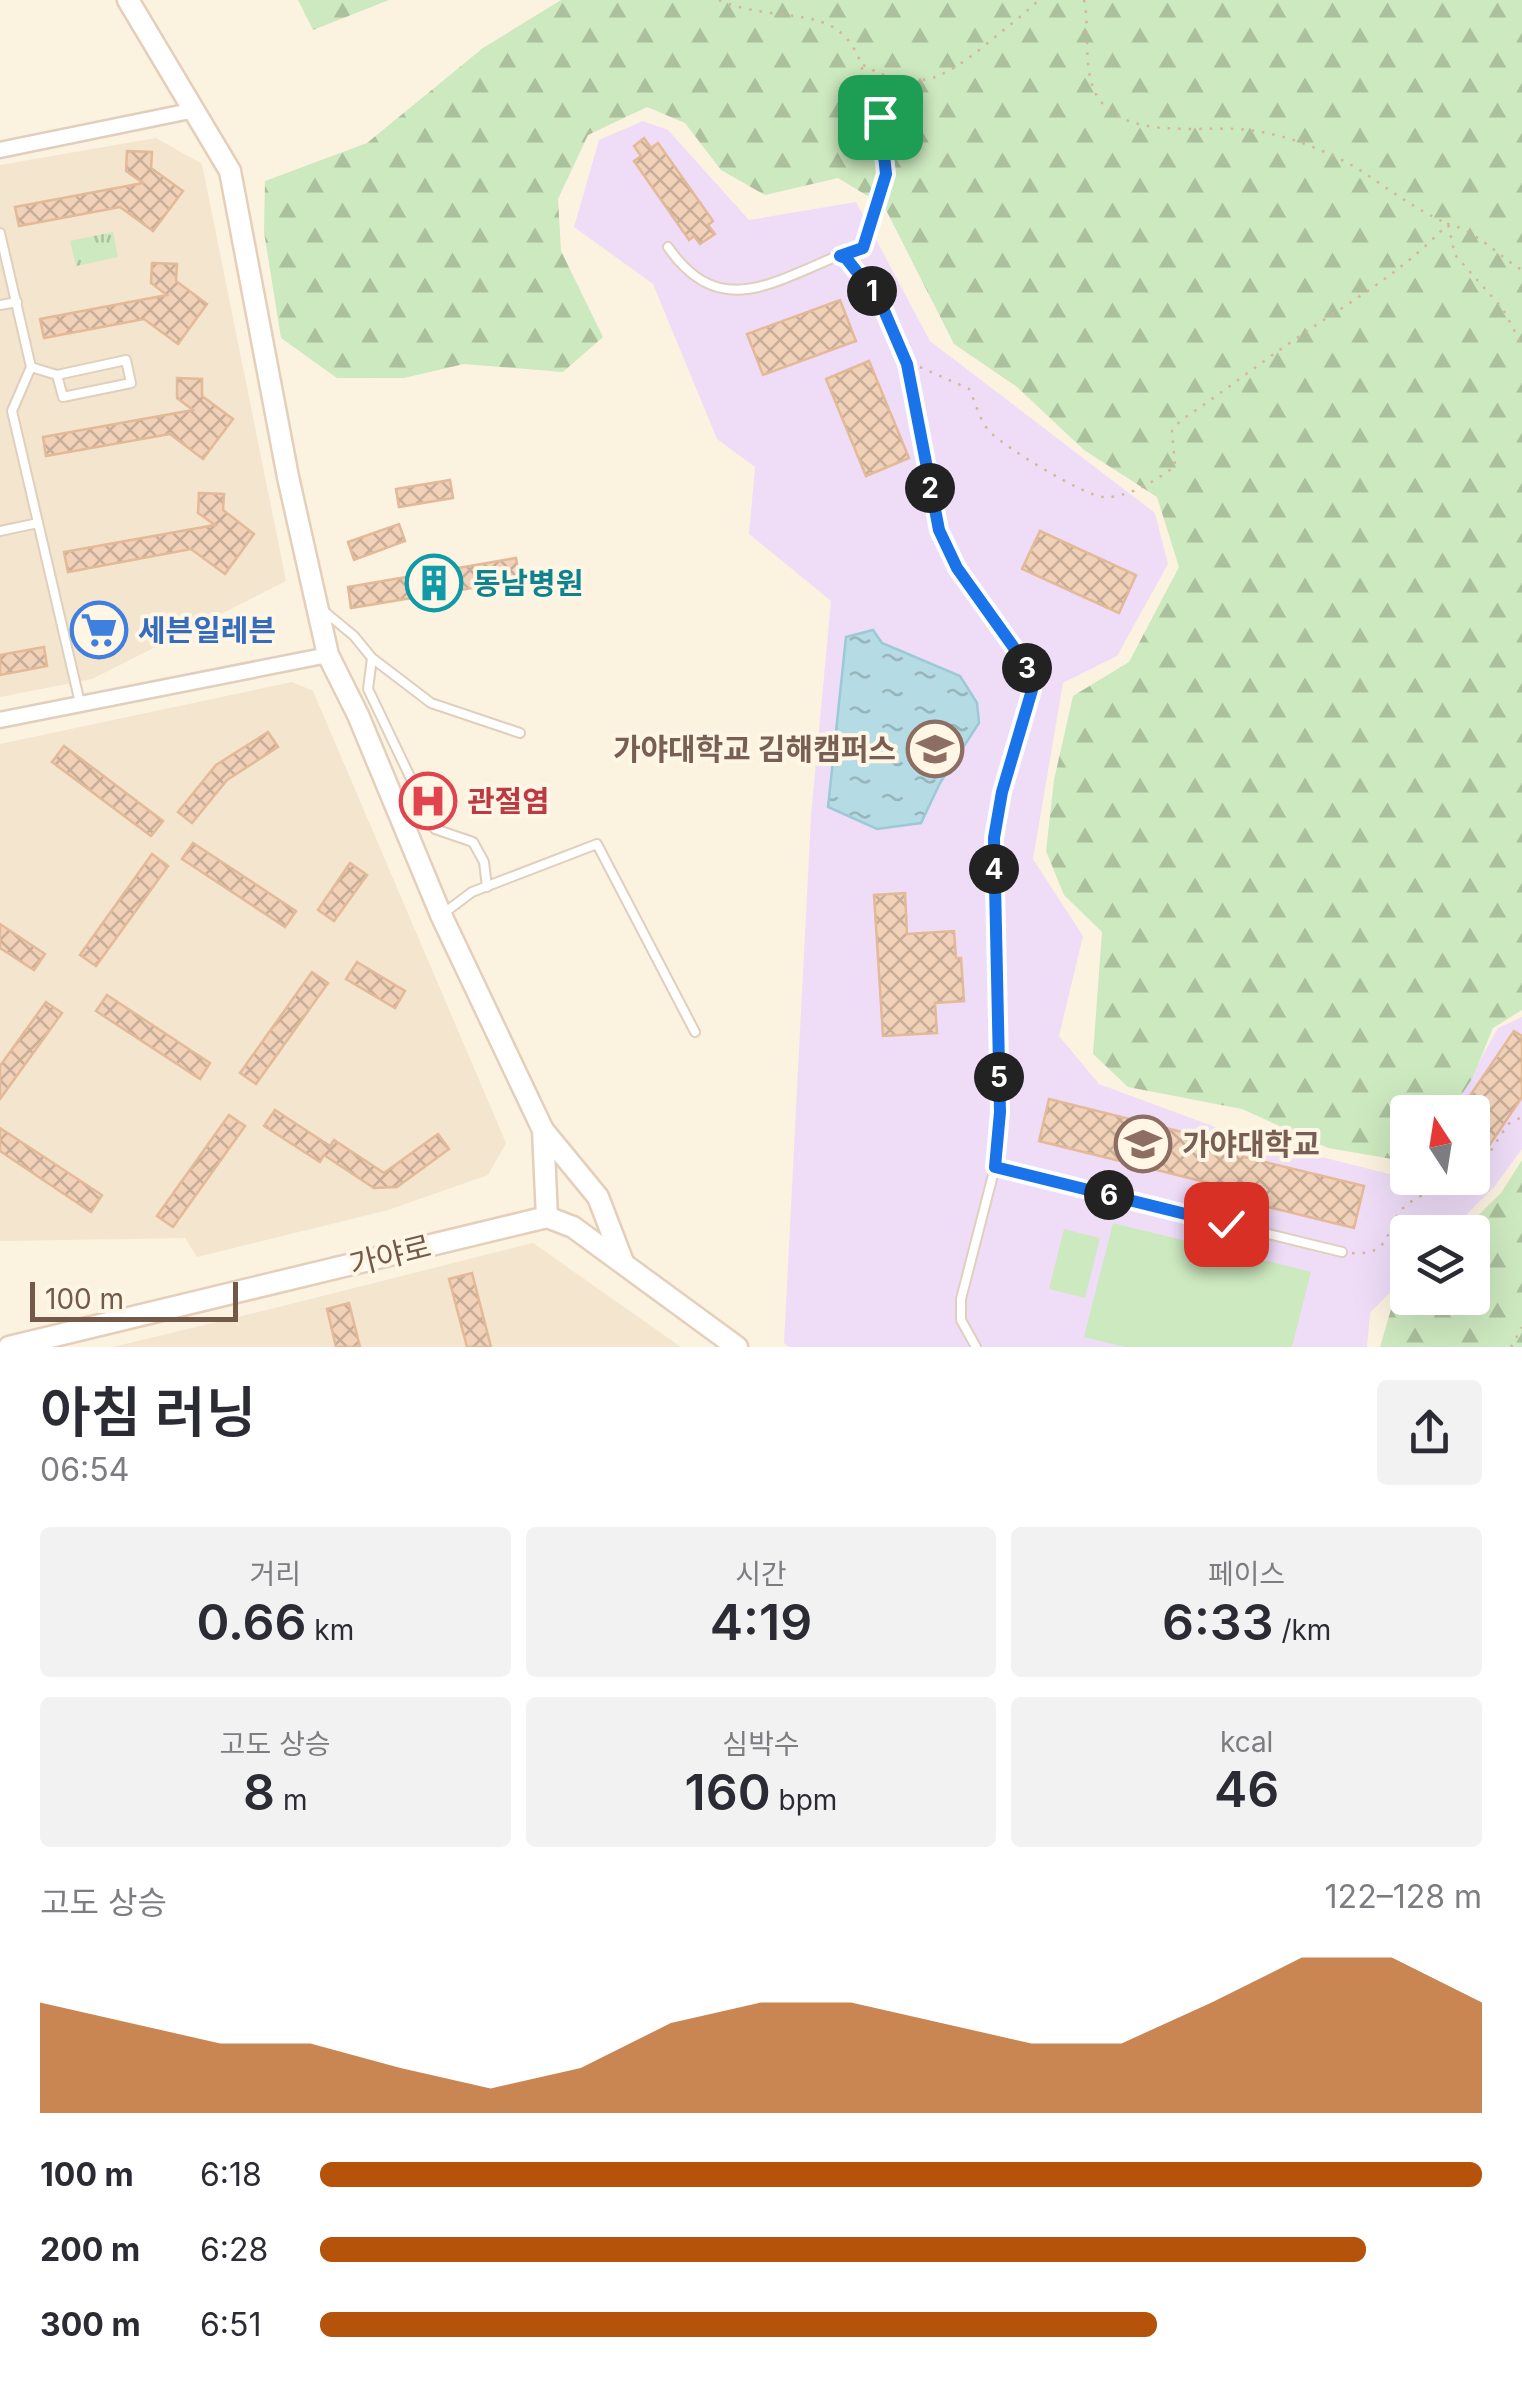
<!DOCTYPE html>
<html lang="ko">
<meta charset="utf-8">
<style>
body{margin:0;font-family:Inter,"Noto Sans KR",sans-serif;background:#f2f2f3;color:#2b2b33;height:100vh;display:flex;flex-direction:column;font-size:38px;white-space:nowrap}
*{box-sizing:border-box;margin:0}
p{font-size:32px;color:#7c7c81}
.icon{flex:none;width:55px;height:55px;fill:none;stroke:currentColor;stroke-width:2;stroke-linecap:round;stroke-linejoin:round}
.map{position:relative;height:1347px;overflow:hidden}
.side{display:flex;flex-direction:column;background:#fff;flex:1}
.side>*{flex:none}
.needle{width:65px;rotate:348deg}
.controls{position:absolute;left:1390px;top:1095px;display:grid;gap:20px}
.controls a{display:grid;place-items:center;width:100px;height:100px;border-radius:10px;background:#fff;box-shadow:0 10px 40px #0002;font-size:50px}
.scale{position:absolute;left:30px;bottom:25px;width:208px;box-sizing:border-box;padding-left:10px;border:5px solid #725948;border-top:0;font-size:28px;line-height:35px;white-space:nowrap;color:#725948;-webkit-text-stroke:8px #fff6e5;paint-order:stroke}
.pin{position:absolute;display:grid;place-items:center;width:85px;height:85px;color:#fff;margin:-42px;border-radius:20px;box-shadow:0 5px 15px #0006}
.km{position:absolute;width:50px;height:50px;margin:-25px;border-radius:50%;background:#222;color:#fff;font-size:28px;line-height:50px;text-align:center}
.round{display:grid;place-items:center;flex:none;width:105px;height:105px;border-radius:10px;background:#f2f2f3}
.overview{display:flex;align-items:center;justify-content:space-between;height:170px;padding:0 40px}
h1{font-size:55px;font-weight:600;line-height:75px}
.metrics{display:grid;grid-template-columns:repeat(3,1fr);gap:15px;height:170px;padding:10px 40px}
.metrics div{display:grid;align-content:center;border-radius:10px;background:#f2f2f3;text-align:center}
.metrics b{font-size:50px;font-weight:600}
.metrics small{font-size:28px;font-weight:400}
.metrics p{font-size:28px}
.chart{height:280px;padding:20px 40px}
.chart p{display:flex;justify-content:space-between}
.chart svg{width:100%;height:180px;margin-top:10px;fill:#b45309;opacity:.7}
ul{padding:0 40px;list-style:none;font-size:32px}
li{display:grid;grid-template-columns:160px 120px 1fr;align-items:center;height:75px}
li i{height:25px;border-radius:12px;background:#b45309}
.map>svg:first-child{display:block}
.residential{fill:#f3e5ce}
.education{fill:#efddf8}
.green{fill:#cde9bf}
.forest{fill:url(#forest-firs)}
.park{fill:url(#park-tufts)}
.water{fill:url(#water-ripples);stroke:#9bcad6;stroke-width:2.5}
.building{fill:url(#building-cross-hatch);stroke:#e3b998;stroke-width:2.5}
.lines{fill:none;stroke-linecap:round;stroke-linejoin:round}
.lane-casing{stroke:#dfcfbc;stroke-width:12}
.street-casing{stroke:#dfcfbc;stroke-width:19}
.secondary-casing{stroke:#e4d0ba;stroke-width:25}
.path{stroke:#d5b59b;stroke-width:2.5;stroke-dasharray:2.5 8;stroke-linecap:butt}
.lane{stroke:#fff;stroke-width:8}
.street{stroke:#fff;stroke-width:14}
.secondary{stroke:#fff;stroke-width:20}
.route-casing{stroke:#fff;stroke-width:20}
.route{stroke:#1a73e8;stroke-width:12}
.labels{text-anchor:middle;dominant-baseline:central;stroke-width:8;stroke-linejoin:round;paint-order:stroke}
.culture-label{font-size:30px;font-weight:bold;fill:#0d838f;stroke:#fff6e5;text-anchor:start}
.shop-label{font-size:30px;font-weight:bold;fill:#366cbe;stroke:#fff6e5;text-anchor:start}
.education-label{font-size:30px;font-weight:bold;fill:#785e54;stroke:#fff6e5;text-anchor:end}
.health-label{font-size:30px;font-weight:bold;fill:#be3a42;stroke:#fff6e5;text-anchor:start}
.street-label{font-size:30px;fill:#725948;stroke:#fff6e5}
</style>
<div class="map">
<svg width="1522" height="1347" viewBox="0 0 1522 1347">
<defs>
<pattern id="forest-firs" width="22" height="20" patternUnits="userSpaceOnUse" patternTransform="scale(2.5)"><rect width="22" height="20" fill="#cde9bf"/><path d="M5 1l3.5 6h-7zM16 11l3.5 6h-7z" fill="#abc09d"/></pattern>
<pattern id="park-tufts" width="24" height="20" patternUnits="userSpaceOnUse" patternTransform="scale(2.5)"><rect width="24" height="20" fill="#cde9bf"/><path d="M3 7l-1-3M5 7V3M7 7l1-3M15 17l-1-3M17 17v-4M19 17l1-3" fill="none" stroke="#abc09d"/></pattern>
<pattern id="water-ripples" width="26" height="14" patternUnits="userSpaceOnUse" patternTransform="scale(2.5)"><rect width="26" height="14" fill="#b5dbe4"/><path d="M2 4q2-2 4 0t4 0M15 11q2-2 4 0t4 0" fill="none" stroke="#98b5bb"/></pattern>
<pattern id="building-cross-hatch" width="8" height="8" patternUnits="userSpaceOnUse" patternTransform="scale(2.5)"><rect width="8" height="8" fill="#f1d2b8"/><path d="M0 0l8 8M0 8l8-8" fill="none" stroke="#c8ad98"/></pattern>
</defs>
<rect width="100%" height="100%" fill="#fcf2e0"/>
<g class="residential">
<polygon points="156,138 202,164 286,581 92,679 0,697 0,165"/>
<polygon points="292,682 313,691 506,1143 488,1175 388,1210 197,1257 185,1238 0,1241 0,744"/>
<polygon points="533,1243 681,1347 113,1347 279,1307"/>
</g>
<polygon class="education" points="643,121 668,130 749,220 856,202 930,341 1155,513 1168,564 1117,656 1063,683 1033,859 1083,936 1059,1036 1099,1084 1242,1137 1389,1174 1407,1168 1408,1178 1472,1178 1472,1112 1451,1112 1498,1028 1522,1017 1522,1149 1494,1187 1449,1232 1408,1232 1407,1275 1370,1313 1367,1347 789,1347 784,1343 811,816 831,601 749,534 755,467 717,439 653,284 574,227 599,140"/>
<g class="green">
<polygon points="1113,1223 1311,1272 1292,1347 1125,1347 1084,1337"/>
<polygon points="1064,1229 1100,1238 1085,1298 1049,1289"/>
</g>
<g class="forest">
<polygon points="298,0 389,0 313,30"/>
<polygon points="561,0 1522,0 1522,1010 1493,1028 1472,1079 1450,1112 1408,1112 1407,1153 1392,1159 1328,1148 1242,1109 1128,1087 1093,1054 1102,932 1064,895 1046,851 1054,780 1073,696 1129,662 1179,567 1157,497 1084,450 1017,387 954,344 884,206 838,178 765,195 721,170 685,123 647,107 588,135 558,199 561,251 603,337 563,372 464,364 404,378 337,378 281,338 264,232 265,181 367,143 483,48"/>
<polygon points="1522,1160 1522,1347 1380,1347 1394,1299 1407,1286 1408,1298 1472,1298 1472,1232 1461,1232 1501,1193"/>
</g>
<polygon class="park" points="113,232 118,257 76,266 70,241"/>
<polygon class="water" points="873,630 882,643 960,676 977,703 979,723 940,783 921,823 877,829 828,807 846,637"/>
<g class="building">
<polygon points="644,138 651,148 658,143 713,221 708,225 715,234 700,244 694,236 689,240 634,161 641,156 634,146"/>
<polygon points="127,151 152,152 151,168 183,191 153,231 120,207 19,226 15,207 143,183 126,171"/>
<polygon points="152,263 177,264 176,281 207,304 178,344 144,319 44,338 40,319 167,295 151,283"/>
<polygon points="840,300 856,341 763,375 747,334"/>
<polygon points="869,361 909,458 866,476 826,379"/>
<polygon points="177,378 202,379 202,396 233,419 203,459 170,434 46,456 43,437 193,410 177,398"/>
<polygon points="450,480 453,498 399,507 396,489"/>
<polygon points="199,493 224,494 223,510 254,534 225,574 191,549 68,572 64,552 215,525 198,513"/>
<polygon points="399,524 405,541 354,560 348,542"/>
<polygon points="1040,531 1136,575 1119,613 1022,569"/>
<polygon points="516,558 520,580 351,608 348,587"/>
<polygon points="44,647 47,666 0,675 0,655"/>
<polygon points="268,732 278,747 227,780 192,823 178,812 216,765"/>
<polygon points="64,746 163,821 151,836 52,762"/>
<polygon points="193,843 296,911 285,927 182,859"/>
<polygon points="152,854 168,866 96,966 80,955"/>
<polygon points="350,863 367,875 334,921 318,910"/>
<polygon points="905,893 907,934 954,931 956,958 961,958 964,1001 935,1003 937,1033 883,1036 874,895"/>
<polygon points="0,924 45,954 34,970 0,948"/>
<polygon points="357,962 405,991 395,1008 346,979"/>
<polygon points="312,972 328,983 256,1084 240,1073"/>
<polygon points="107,995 210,1063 200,1079 96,1011"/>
<polygon points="46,1002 62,1013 0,1099 0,1066"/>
<polygon points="1514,1031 1522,1036 1522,1097 1472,1171 1472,1112 1459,1112"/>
<polygon points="1049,1099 1246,1148 1244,1157 1364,1186 1354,1228 1244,1201 1246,1192 1039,1141"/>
<polygon points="275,1110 330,1146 334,1140 384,1173 438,1134 449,1149 397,1187 374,1188 324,1155 320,1162 264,1126"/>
<polygon points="229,1115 245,1126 173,1227 157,1216"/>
<polygon points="0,1128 102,1195 91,1212 0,1151"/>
<polygon points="472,1273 491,1347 467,1347 449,1279"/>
<polygon points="349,1303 360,1347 336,1347 327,1309"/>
</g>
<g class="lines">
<g class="lane-casing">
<g id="lane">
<polyline points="0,233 31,367 12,411 80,703"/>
<path d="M668 247C719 321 773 282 840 255L846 258 879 301 907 364 939 529 957 568 1027 666 1032 690 1001 792 994 838 1000 1111 995 1167 961 1299V1320L976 1347"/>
<polyline points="840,255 863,248 887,174 880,117"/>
<polyline points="0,305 17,302"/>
<polyline points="31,367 57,375 126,360 131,383 63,397 57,375"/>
<polyline points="0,531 38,523"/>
<polyline points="325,612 354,636 372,658 368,689 435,829 473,842 484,862 487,887"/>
<polyline points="372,658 431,703 520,733"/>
<polyline points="444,913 472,892 597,844 695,1032"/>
<polyline points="995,1167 1342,1252"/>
</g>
</g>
<g class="street-casing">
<g id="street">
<polyline points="0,150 195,110"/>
<polyline points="0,720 328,655"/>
</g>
</g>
<g class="secondary-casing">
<g id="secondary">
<polyline points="128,0 230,171 288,477 328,655 358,715 441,915 543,1130 547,1217"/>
<polyline points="543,1130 598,1197 623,1262"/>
<polyline points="9,1347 547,1217 573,1227 737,1347"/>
</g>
</g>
<g class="path">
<path d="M719 0C780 26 836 0 860 61"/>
<path d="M1084 0C1091 31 1080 78 1102 103 1136 142 1209 123 1256 131 1290 136 1333 153 1363 172 1391 191 1417 210 1448 224L1455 255 1503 309 1522 345"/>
<path d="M877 109 860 63C912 94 939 82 983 47 1002 31 1021 17 1039 0"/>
<path d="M920 367 969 389C975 401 980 421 989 431 1004 447 1084 496 1104 497 1128 498 1157 480 1175 466L1172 431 1180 421C1219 395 1256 366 1294 340 1352 300 1398 276 1448 224 1477 231 1497 255 1522 270"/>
<polyline points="1474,1177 1508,1124 1522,1117"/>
<path d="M1352 1253C1399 1256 1380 1221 1412 1201 1430 1190 1452 1184 1472 1178"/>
<polyline points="1511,1347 1522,1327"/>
</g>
<use href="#lane" class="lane"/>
<use href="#street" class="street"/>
<use href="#secondary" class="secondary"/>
</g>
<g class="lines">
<g class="route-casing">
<polyline id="route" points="880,117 886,174 863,248 840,256 846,258 880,301 907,364 939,530 957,568 1027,666 1032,690 1002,792 994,838 1000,1112 995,1167 1226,1224"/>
</g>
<use href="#route" class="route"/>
</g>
<defs>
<g id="building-ring" transform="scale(2.875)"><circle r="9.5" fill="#fff6e5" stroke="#0f9aa8" stroke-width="1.5"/><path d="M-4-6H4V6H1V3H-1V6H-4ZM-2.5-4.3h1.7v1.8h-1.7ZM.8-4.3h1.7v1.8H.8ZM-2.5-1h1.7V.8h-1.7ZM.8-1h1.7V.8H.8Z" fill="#0f9aa8"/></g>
<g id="supermarket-ring" transform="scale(2.875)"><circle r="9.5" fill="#fff6e5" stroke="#3f7fe0" stroke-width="1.5"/><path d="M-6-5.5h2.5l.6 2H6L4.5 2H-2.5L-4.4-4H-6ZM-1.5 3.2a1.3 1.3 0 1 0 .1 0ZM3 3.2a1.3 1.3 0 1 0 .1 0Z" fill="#3f7fe0"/></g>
<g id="university-ring" transform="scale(2.875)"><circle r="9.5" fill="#fff6e5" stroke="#8d6e63" stroke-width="1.5"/><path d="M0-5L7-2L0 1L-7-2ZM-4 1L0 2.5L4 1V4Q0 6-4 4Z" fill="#8d6e63"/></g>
<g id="hospital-ring" transform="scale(2.875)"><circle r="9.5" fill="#fff6e5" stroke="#e0444e" stroke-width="1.5"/><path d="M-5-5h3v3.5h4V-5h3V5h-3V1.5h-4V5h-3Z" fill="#e0444e"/></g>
</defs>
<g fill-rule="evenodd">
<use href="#building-ring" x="434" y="583"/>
<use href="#supermarket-ring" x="99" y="630"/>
<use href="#university-ring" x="935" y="749"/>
<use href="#hospital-ring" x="428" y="801"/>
<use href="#university-ring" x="1143" y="1144"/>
</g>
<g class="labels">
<g class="culture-label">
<text x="473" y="583">동남병원</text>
</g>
<g class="shop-label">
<text x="138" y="630">세븐일레븐</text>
</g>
<g class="education-label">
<text x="896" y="749">가야대학교 김해캠퍼스</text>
<text x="1182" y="1144" text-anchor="start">가야대학교</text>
</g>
<g class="health-label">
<text x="467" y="801">관절염</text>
</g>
<g class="street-label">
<text transform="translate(390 1255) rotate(-14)">가야로</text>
</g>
</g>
</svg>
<div class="controls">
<a><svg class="needle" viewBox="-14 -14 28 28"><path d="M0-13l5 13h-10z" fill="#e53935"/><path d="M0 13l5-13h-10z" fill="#7c7c81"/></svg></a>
<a><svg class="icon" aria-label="layers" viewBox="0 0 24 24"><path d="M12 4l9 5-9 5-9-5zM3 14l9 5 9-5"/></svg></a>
</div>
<div class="scale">100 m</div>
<div class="pin" style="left:880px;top:117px;background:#1e9e55"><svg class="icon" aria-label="arrive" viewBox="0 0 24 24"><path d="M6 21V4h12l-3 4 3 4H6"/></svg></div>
<div class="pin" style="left:1226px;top:1224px;background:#d93025"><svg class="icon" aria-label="check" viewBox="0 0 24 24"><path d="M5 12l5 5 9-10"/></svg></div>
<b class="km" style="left:872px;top:291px">1</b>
<b class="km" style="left:930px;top:488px">2</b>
<b class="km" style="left:1027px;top:668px">3</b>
<b class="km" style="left:994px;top:869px">4</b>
<b class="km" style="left:999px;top:1077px">5</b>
<b class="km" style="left:1109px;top:1195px">6</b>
</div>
<section class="side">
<div class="overview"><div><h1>아침 러닝</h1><p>06:54</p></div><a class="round"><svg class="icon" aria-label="share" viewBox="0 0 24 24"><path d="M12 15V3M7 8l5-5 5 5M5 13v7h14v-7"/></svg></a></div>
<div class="metrics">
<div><p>거리</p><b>0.66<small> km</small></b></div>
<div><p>시간</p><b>4:19</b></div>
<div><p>페이스</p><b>6:33<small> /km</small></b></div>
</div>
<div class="metrics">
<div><p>고도 상승</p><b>8<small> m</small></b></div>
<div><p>심박수</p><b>160<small> bpm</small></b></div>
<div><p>kcal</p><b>46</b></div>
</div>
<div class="chart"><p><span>고도 상승</span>122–128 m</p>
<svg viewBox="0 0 160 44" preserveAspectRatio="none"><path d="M0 44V17L10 22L20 27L30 27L40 33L50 38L60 33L70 22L80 17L90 17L100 22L110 27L120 27L130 17L140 6L150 6L160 17V44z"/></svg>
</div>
<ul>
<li><b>100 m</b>6:18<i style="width:100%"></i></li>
<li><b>200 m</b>6:28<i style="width:90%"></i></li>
<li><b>300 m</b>6:51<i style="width:72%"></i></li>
</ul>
</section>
